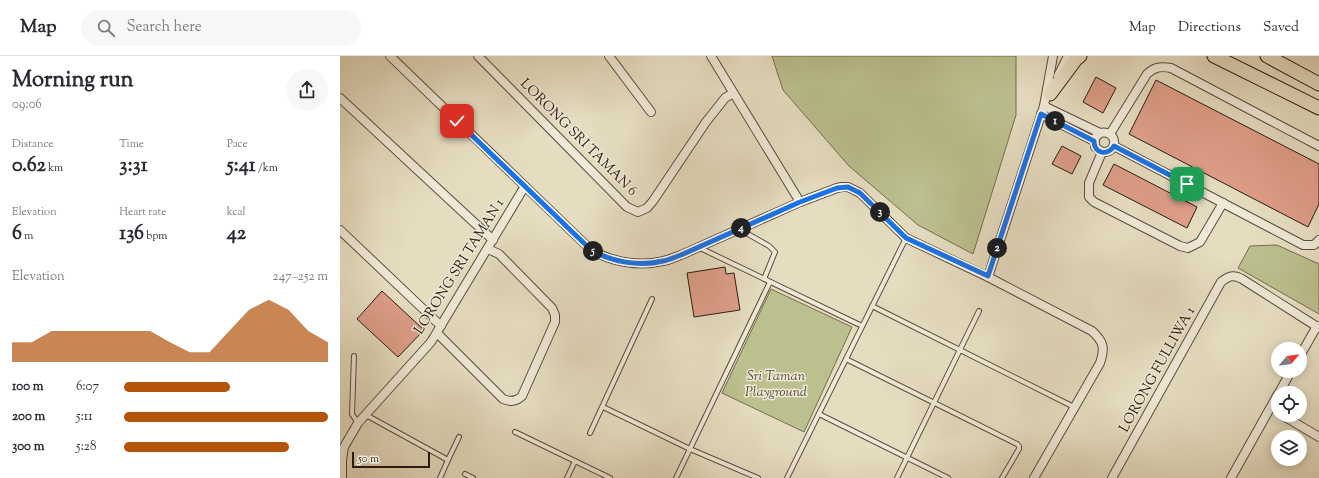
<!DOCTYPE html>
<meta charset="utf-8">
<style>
body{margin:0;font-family:"Sorts Mill Goudy",serif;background:#f7f7f7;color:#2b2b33;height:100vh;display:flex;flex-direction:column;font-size:15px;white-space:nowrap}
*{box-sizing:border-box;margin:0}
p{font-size:13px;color:#7c7c81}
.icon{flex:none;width:22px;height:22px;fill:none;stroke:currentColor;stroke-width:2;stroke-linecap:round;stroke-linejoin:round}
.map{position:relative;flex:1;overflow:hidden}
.drawer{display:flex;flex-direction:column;background:#fff;width:340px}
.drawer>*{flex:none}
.needle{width:26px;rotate:61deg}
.tools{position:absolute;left:931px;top:286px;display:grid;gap:8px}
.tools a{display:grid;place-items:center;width:36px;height:36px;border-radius:50%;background:#fff;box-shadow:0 2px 10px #0003;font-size:20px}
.scale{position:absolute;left:12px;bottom:10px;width:78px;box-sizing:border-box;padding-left:4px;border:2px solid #2d1b11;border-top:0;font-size:11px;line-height:14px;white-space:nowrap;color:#2d1b11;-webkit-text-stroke:3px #efe9d7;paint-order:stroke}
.pin{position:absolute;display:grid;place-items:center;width:34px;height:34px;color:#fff;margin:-17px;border-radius:8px;box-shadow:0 2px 6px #0006}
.km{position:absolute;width:20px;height:20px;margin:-10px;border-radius:50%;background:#222;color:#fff;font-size:11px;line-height:20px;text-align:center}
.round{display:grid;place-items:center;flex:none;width:42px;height:42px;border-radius:21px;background:#f7f7f7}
.overview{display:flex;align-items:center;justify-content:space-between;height:68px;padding:0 12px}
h1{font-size:22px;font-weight:700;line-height:30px}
.metrics{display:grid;grid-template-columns:repeat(3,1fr);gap:6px;height:68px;padding:4px 12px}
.metrics div{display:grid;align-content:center}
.metrics b{font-size:20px;font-weight:700}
.metrics small{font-size:11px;font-weight:400}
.metrics p{font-size:11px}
.chart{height:112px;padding:8px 12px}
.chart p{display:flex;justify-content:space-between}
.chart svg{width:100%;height:72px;margin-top:4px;fill:#b45309;opacity:.7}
ul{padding:0 12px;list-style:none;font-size:13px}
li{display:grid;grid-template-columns:64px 48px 1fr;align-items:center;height:30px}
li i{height:10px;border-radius:5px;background:#b45309}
header{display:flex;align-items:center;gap:24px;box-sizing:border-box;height:56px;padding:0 20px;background:#fff;border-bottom:1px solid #e1e1e2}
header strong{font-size:19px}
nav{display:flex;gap:22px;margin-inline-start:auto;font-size:14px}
.search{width:280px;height:36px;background:#f7f7f7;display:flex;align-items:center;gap:10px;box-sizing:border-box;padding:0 14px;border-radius:22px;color:#7c7c81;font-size:15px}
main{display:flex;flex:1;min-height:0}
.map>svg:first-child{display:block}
.green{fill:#bcbf8e;stroke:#746d50}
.building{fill:#de9e89;stroke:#2d1b11}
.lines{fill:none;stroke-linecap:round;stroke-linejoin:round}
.service-casing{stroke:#5b4c3d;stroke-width:6}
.minor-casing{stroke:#5b4c3d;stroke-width:10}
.primary-casing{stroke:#2d1b11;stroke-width:15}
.service{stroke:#efe9d7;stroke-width:4}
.minor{stroke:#efe9d7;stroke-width:8}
.primary{stroke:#e6ddc1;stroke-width:13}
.route-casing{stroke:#fff;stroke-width:8}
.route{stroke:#1a73e8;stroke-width:5}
.labels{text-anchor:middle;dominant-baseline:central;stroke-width:3;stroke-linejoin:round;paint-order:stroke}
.street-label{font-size:14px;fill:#2d1b11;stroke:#efe9d7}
.park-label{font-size:14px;font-style:italic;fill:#584c36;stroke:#efe9d7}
</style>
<header>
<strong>Map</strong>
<div class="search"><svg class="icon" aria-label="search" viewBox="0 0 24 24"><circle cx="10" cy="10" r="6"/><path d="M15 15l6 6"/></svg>Search here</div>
<nav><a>Map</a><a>Directions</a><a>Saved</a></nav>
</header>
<main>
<section class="drawer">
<div class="overview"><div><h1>Morning run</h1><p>09:06</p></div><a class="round"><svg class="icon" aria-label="share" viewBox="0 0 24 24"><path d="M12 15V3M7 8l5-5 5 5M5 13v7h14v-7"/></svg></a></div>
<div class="metrics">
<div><p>Distance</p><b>0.62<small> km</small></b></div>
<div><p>Time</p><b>3:31</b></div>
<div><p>Pace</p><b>5:41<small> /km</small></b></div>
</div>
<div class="metrics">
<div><p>Elevation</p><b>6<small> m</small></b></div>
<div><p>Heart rate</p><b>136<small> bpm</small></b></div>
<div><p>kcal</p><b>42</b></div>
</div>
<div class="chart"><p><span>Elevation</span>247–252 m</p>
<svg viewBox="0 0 160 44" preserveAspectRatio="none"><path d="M0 44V32L10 32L20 25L30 25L40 25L50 25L60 25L70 25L80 32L90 38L100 38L110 25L120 12L130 6L140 12L150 25L160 32V44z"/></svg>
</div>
<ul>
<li><b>100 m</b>6:07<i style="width:52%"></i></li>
<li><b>200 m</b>5:11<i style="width:100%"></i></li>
<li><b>300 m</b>5:28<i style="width:81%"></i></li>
</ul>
</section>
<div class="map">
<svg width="979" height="422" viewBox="0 0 979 422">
<rect width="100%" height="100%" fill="#e6ddc1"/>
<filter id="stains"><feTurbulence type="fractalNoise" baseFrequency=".005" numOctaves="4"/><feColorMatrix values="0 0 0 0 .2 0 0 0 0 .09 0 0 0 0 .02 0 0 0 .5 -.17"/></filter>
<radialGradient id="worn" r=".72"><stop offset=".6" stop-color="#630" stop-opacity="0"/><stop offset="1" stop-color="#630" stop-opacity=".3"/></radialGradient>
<g class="green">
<polygon points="432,0 676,0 676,59 633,198 578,169 509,110 443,34"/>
<polygon points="937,189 979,208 979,258 898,212 910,190"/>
<polygon points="431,233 512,271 464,376 382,337"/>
</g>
<g class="building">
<polygon points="756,21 776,32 763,57 743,46"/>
<polygon points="816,24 979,108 979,148 968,171 789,78"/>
<polygon points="722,90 741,100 732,118 712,108"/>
<polygon points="774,108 857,151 847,172 763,129"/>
<polygon points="385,211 386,218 394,217 400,254 354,261 347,217"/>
<polygon points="42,235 84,274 58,301 17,263"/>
</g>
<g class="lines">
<g class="service-casing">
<g id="service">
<polyline points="399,173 429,190 435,196 424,223"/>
<polyline points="358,191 522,270"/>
<polyline points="532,250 734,351"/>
<polyline points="14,300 12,358 18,367"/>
<polyline points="506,303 677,388 679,390 679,393 662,422"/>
<polyline points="263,351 350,393 418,422"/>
<polyline points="479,358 608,422"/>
<polyline points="26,359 108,404 100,422"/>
<polyline points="175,376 270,422"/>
<polyline points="250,377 312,243"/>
<polyline points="108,404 119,381"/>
<polyline points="125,418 133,422"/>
<polyline points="227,422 235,405"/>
<polyline points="336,422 430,226"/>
<polyline points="447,422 566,182"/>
<polyline points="557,422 639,255"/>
</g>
</g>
<g class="minor-casing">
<g id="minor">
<path d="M50 0 250 193C270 206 300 211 323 205 329 204 335 201 341 199L460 146 497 132 502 131H508L520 137 566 182 648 221 752 275C764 286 765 292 760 307L694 422"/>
<polyline points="138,0 287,151 298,156 307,152 313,145 366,66 385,42 393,37"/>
<polyline points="269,0 311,56"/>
<polyline points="371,0 460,146"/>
<polyline points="718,20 728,0"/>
<polyline points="0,42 153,184"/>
<path d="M704 50 760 77C778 73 779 98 762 96L755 91V82L760 77"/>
<polyline points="701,58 754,85"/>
<path d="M770 78 807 18C815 11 820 10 831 12L979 90"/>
<polyline points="774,90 963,189 974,189 979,184"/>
<polyline points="762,96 749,127 749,141 754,146 840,190 848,192 860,186 883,147"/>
<polyline points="0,174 101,270"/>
<polyline points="648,221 704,50 713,0"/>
<path d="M97 277 163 343C170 346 176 346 182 340L215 266V259L212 252 159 198 148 193"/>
<polyline points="960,300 977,270"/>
<polyline points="939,337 951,315"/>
<polyline points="942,359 979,381"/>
<polyline points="2,422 2,404 4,391 18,367 91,286 185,130"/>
<path d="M772 422 881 226C889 220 893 218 902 223L979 272"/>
<polyline points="891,422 938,338"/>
</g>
</g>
<g class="primary-casing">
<g id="primary">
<polyline points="874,0 979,52"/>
<polyline points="927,0 979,28"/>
<polyline points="710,38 736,3 740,0"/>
</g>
</g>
<use href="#service" class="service"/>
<use href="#minor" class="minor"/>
<use href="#primary" class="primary"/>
</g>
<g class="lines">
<g class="route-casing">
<path id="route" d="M117 65 250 193C270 206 300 211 323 205 329 204 335 201 341 199L460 146 497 132 508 131 520 137 566 182 648 220 701 58 754 85C754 98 768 100 774 90L847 128"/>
</g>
<use href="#route" class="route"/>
</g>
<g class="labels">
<g class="street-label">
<text transform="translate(238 82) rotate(45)">LORONG SRI TAMAN 6</text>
<text transform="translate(120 211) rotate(-58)">LORONG SRI TAMAN 1</text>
<text transform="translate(818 314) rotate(-61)">LORONG FULLIWA 1</text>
</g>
<g class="park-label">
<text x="436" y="321">Sri Taman<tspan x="436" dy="16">Playground</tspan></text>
</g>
</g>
<rect width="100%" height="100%" filter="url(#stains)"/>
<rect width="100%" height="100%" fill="url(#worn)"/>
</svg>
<div class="tools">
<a><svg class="needle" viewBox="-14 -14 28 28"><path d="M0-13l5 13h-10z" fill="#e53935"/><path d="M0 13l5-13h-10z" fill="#7c7c81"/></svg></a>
<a><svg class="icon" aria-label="locate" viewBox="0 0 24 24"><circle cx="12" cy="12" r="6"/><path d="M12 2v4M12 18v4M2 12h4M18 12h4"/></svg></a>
<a><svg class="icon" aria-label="layers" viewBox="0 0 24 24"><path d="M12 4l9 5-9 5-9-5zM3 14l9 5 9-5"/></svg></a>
</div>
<div class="scale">50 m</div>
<div class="pin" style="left:847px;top:128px;background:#1e9e55"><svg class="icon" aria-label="arrive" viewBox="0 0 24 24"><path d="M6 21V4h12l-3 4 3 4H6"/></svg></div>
<div class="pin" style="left:117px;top:65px;background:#d93025"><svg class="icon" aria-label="check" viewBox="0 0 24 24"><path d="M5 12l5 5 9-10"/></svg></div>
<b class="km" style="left:715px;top:65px">1</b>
<b class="km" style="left:657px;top:192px">2</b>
<b class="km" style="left:540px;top:156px">3</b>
<b class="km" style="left:401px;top:172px">4</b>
<b class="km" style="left:253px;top:195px">5</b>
</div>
</main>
